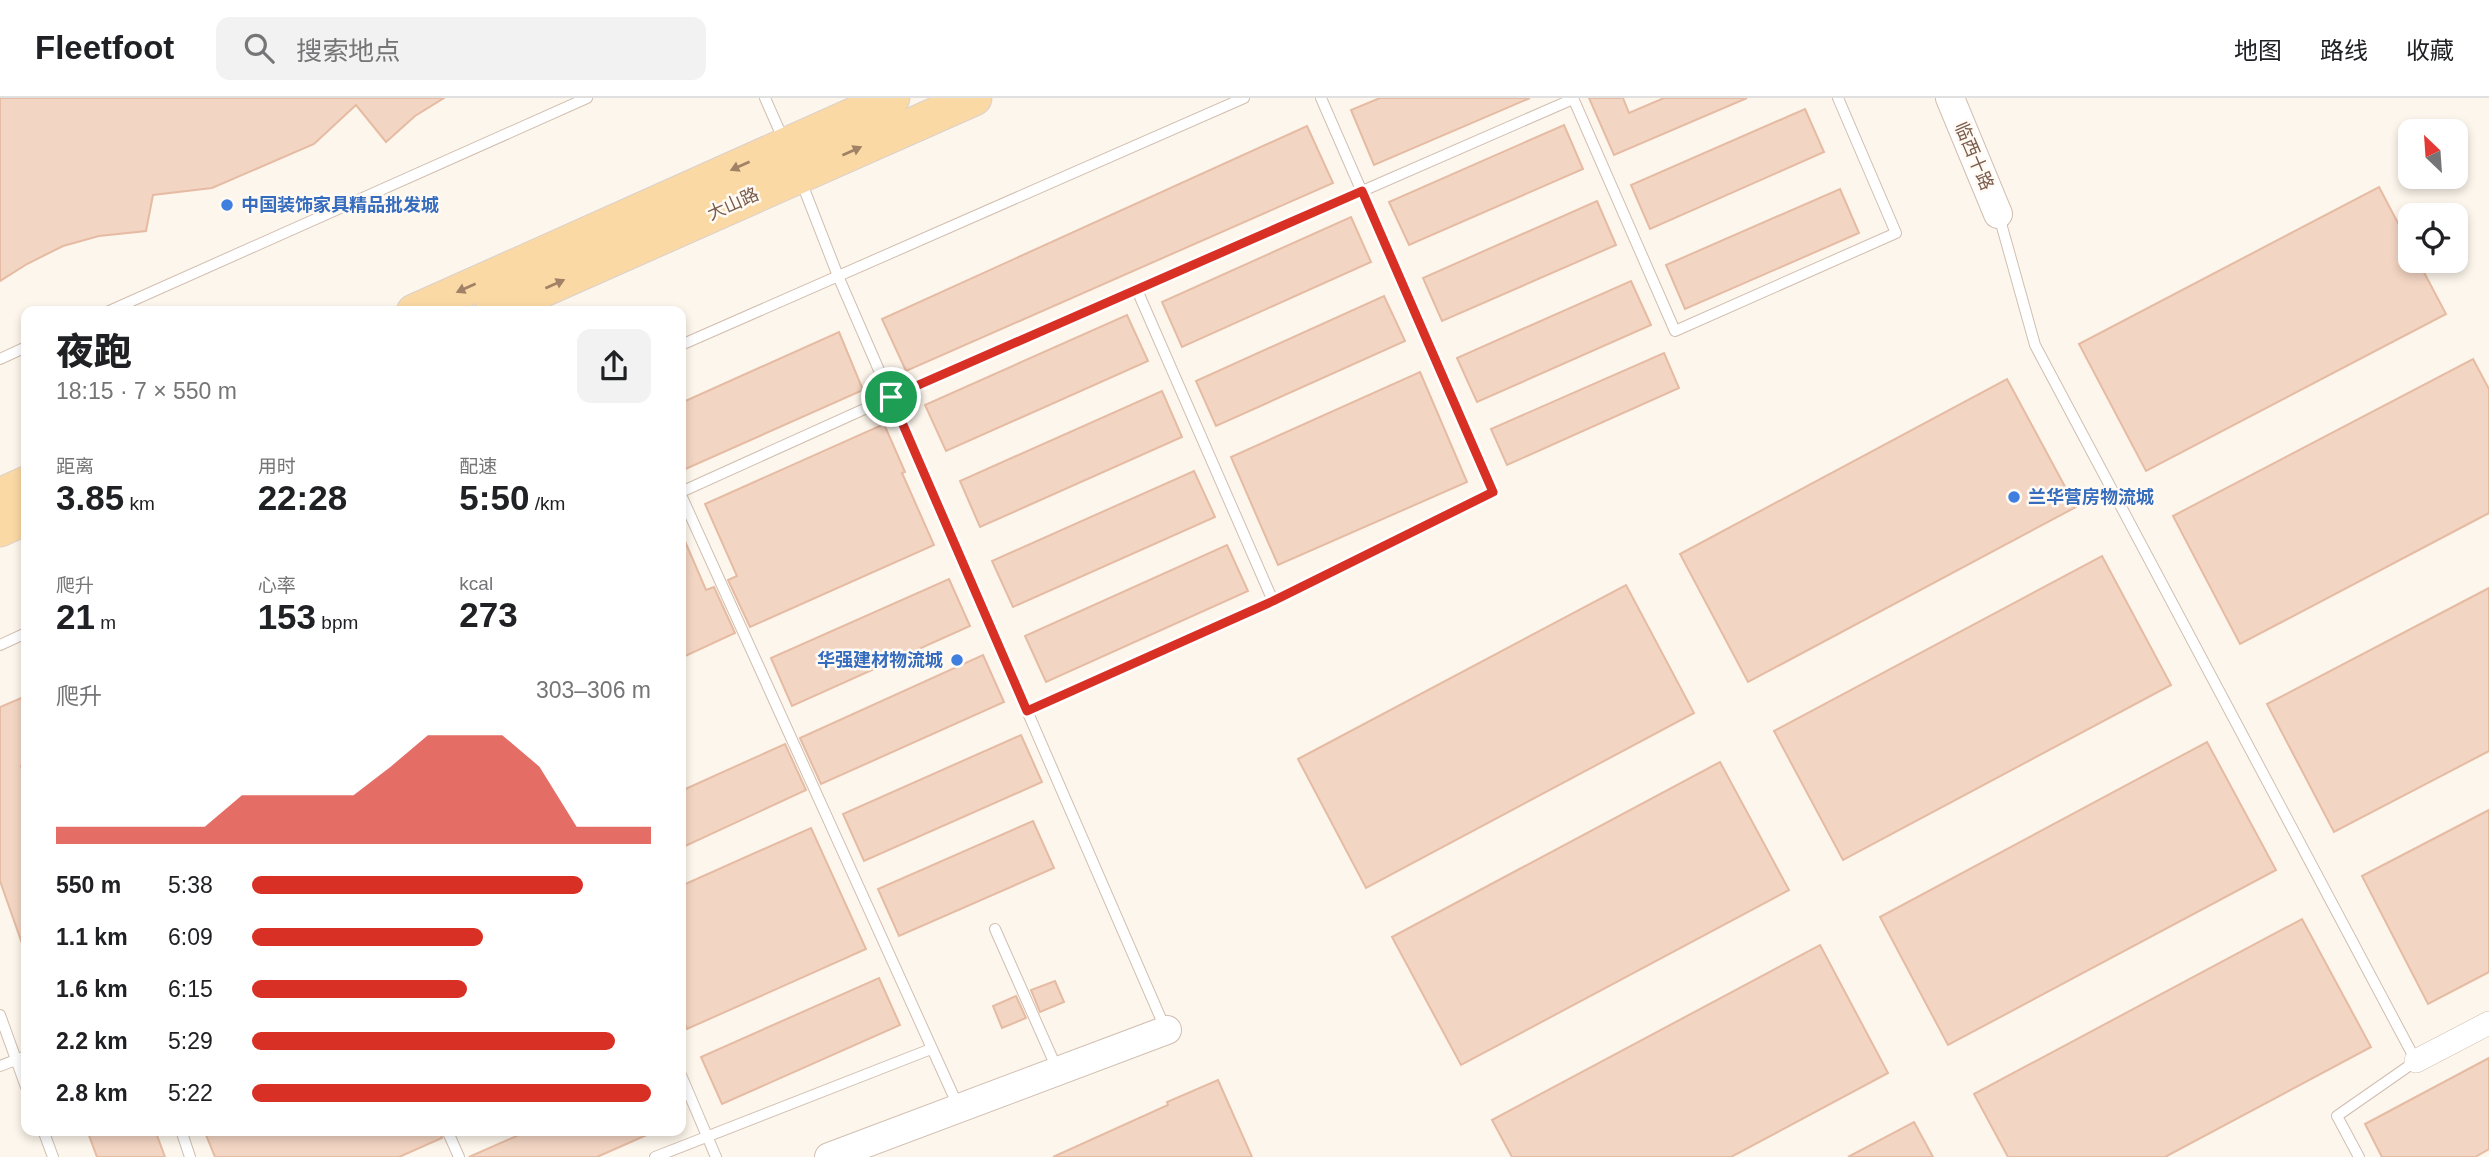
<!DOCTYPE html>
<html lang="zh">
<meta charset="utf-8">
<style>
body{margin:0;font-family:Arial,"Noto Sans SC",sans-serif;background:#f2f2f2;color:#202124;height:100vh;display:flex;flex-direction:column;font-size:26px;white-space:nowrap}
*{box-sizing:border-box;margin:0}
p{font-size:23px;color:#757577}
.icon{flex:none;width:38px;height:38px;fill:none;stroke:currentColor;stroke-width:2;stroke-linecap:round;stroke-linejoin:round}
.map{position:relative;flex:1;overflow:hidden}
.side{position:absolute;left:21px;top:208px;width:665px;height:830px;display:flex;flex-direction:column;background:#fff;border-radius:14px;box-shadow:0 4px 10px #0003}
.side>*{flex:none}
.needle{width:46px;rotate:335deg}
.controls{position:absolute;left:2398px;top:21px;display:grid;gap:14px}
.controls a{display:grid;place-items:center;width:70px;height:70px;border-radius:14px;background:#fff;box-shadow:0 4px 10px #0003;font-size:35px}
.pin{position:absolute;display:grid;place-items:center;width:60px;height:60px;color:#fff;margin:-30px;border:4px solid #fff;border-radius:50%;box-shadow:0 2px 7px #0007}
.round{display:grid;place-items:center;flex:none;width:74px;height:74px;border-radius:14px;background:#f2f2f2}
.headline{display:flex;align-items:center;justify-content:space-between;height:119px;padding:0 35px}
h1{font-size:38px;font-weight:800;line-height:52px}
.metrics{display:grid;grid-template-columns:repeat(3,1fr);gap:10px;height:119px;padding:7px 35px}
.metrics div{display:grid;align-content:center}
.metrics b{font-size:35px;font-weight:800}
.metrics small{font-size:19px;font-weight:400}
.metrics p{font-size:19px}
.chart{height:196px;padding:14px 35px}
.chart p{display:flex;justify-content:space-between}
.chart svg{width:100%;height:126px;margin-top:7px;fill:#d93025;opacity:.7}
ul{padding:0 35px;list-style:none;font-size:23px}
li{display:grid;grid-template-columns:112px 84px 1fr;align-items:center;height:52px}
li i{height:18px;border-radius:9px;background:#d93025}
header{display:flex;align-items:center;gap:42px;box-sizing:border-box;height:98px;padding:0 35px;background:#fff;border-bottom:2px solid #e0e0e0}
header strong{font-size:33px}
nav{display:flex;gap:38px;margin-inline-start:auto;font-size:24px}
.search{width:490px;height:63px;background:#f2f2f2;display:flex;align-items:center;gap:18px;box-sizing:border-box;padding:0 24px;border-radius:14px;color:#757577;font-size:26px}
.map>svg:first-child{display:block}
.building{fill:#f3d5c3;stroke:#e6bba3;stroke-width:2}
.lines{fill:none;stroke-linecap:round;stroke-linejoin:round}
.service-casing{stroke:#d1beb0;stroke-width:12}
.minor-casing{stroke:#d1beb0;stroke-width:24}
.tertiary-casing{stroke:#d1beb0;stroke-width:30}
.primary-casing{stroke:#dad1cd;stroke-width:37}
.service{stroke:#fff;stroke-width:10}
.minor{stroke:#fff;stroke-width:23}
.tertiary{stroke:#fff;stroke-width:28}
.primary{stroke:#fbd9a5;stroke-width:35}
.oneway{fill:#a18267}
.route-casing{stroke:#fff;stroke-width:14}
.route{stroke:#d93025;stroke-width:9}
.shop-dot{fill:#3f7fe0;stroke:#fffaf3;stroke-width:2.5}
.labels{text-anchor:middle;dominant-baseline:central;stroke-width:5;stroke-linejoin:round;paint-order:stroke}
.street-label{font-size:18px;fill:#7a5c4d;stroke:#fffaf3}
.shop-label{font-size:18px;font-weight:bold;fill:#366cbe;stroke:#fffaf3;text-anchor:start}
</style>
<header>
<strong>Fleetfoot</strong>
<div class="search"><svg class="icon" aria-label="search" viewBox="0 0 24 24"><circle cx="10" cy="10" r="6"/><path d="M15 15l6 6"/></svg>搜索地点</div>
<nav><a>地图</a><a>路线</a><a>收藏</a></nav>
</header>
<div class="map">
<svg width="2489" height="1059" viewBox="0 0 2489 1059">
<rect width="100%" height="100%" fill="#fdf6ec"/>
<g class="building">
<polygon points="0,0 444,0 415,18 386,44 356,7 314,46 212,90 153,97 146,133 99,138 63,148 27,166 0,183"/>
<polygon points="1380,0 1530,0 1374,67 1351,12"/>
<polygon points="1589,0 1623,0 1629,15 1664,0 1747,0 1614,57"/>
<polygon points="1805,11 1824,54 1650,131 1631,87"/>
<polygon points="1564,27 1583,71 1409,147 1389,104"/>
<polygon points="1307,28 1333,85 906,273 882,221"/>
<polygon points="2379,89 2410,148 2410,163 2418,163 2446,216 2146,373 2079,246"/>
<polygon points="1840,91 1859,135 1685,211 1666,167"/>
<polygon points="1597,103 1616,147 1442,223 1423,180"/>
<polygon points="1351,119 1371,164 1182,249 1162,204"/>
<polygon points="1631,183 1651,227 1477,304 1457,260"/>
<polygon points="1384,198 1405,243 1216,328 1196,283"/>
<polygon points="1127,217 1148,263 946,353 925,307"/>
<polygon points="839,234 863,292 681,373 681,305"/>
<polygon points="1664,255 1679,290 1507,367 1491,331"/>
<polygon points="2473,261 2489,291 2489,415 2240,546 2173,418"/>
<polygon points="1420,274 1467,384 1278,467 1231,359"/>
<polygon points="2007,281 2076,409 1748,584 1680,456"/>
<polygon points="1162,293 1182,339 980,429 960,383"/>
<polygon points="884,326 905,374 902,375 934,447 750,529 728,482 737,478 705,406"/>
<polygon points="1194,373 1215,419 1013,509 992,463"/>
<polygon points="681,434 706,492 714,489 735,535 681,560"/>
<polygon points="1227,447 1248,493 1046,584 1025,538"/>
<polygon points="2102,458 2171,587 1843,762 1774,633"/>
<polygon points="949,481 970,528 792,608 771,560"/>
<polygon points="1626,487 1694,615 1366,790 1298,661"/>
<polygon points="2489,490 2489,653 2334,734 2267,606"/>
<polygon points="983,557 1004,604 821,686 800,640"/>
<polygon points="26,598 26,666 21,668 26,683 26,851 24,851 0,783 0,609"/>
<polygon points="1021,637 1042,684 864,763 843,716"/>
<polygon points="2207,644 2276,772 1948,947 1880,819"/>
<polygon points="785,646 806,692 681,750 681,693"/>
<polygon points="1720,664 1789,792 1461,967 1392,839"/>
<polygon points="2489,712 2489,874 2428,906 2362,778"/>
<polygon points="1033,723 1054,770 899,838 878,791"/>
<polygon points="811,730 866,851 687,931 681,917 681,788"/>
<polygon points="2302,821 2371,949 2165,1059 2008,1059 1974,996"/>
<polygon points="1820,847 1888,975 1731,1059 1512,1059 1492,1022"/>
<polygon points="879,880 900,927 722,1006 701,959"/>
<polygon points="1055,883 1064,904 1040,914 1031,892"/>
<polygon points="1016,898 1026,920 1002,930 993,908"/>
<polygon points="2489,960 2489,1051 2475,1059 2382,1059 2365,1026"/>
<polygon points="1218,982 1252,1059 1053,1059 1168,1007 1167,1004"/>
<polygon points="1914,1024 1933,1059 1848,1059"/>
<polygon points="87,1032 155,1032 165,1059 97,1059"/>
<polygon points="204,1032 439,1032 442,1040 399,1059 215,1059"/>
<polygon points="530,1032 658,1032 597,1059 469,1059"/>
</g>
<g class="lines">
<g class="service-casing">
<g id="service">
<polyline points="765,0 784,43"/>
<polyline points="1573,0 1675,233 1896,135 1838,0"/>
<polyline points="801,83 838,178 1165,930"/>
<polyline points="1999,118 2035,247 2416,963 2337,1018 2359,1059"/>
<polyline points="1137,192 1273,503"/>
<polyline points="107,214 587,0"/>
<polyline points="681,247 1244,0"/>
<polyline points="0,261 26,249"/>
<polyline points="681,394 891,299 1573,1"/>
<polyline points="681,397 959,1010"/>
<polyline points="0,547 26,535"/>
<polyline points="1027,613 1273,503 1493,394 1321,0"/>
<polyline points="995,831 1058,973"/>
<polyline points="0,917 26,989"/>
<polyline points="0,968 26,958"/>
<polyline points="681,977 716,1059"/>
<polyline points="43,1032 53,1059"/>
<polyline points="181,1032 190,1059"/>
<polyline points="447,1032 459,1059"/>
<polyline points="655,1059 931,951"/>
</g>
</g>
<g class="minor-casing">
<polyline id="minor" points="2416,963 2489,925"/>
</g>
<g class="tertiary-casing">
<g id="tertiary">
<polyline points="1950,0 1998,116"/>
<polyline points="829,1059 1167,932"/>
</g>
</g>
<g class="primary-casing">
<g id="primary">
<polyline points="414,214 892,0"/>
<polyline points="492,214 974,0"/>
<polyline points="0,398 26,386"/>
<polyline points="0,431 26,419"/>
</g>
</g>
<use href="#service" class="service"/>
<use href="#minor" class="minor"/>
<use href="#tertiary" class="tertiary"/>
<use href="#primary" class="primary"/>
</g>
<defs><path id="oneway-solid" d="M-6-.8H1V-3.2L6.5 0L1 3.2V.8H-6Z" transform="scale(1.75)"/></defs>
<g class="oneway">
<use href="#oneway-solid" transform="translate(852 53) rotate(-24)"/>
<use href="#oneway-solid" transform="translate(740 68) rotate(156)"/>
<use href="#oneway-solid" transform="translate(555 186) rotate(-24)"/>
<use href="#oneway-solid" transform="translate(466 190) rotate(156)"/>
</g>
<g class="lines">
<g class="route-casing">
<polygon id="route" points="1362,93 1493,394 1273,503 1027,613 891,299"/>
</g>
<use href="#route" class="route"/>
</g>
<g class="shop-dot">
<circle cx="227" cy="107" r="7"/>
<circle cx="2014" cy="399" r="7"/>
<circle cx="957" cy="562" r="7"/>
</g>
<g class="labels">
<g class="street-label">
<text transform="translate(1974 58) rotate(67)">临西十路</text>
<text transform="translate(733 106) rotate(-24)">大山路</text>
</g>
<g class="shop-label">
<text x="241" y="107">中国装饰家具精品批发城</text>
<text x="2028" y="399">兰华营房物流城</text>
<text x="943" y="562" text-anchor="end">华强建材物流城</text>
</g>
</g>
</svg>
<div class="controls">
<a><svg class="needle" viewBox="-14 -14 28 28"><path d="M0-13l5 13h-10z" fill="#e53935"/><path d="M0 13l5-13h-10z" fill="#757577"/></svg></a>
<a><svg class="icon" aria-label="locate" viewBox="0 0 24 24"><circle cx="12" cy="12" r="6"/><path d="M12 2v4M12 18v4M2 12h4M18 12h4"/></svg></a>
</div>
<div class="pin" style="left:891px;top:299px;background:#1e9e55"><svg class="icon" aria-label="arrive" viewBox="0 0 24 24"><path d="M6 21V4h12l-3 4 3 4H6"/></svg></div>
<section class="side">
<div class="headline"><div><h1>夜跑</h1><p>18:15 · 7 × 550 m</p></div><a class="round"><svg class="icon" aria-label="share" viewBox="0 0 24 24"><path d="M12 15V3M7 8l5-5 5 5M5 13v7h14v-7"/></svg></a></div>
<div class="metrics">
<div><p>距离</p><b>3.85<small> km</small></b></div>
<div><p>用时</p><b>22:28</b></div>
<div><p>配速</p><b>5:50<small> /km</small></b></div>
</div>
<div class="metrics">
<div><p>爬升</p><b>21<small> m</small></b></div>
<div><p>心率</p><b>153<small> bpm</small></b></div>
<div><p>kcal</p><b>273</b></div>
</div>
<div class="chart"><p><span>爬升</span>303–306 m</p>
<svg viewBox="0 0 160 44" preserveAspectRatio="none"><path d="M0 44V38L10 38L20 38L30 38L40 38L50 27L60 27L70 27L80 27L90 17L100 6L110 6L120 6L130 17L140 38L150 38L160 38V44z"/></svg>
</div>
<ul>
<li><b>550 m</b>5:38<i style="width:83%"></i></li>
<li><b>1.1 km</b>6:09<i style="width:58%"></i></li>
<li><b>1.6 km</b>6:15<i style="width:54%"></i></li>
<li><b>2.2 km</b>5:29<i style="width:91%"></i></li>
<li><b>2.8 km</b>5:22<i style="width:100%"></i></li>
</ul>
</section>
</div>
